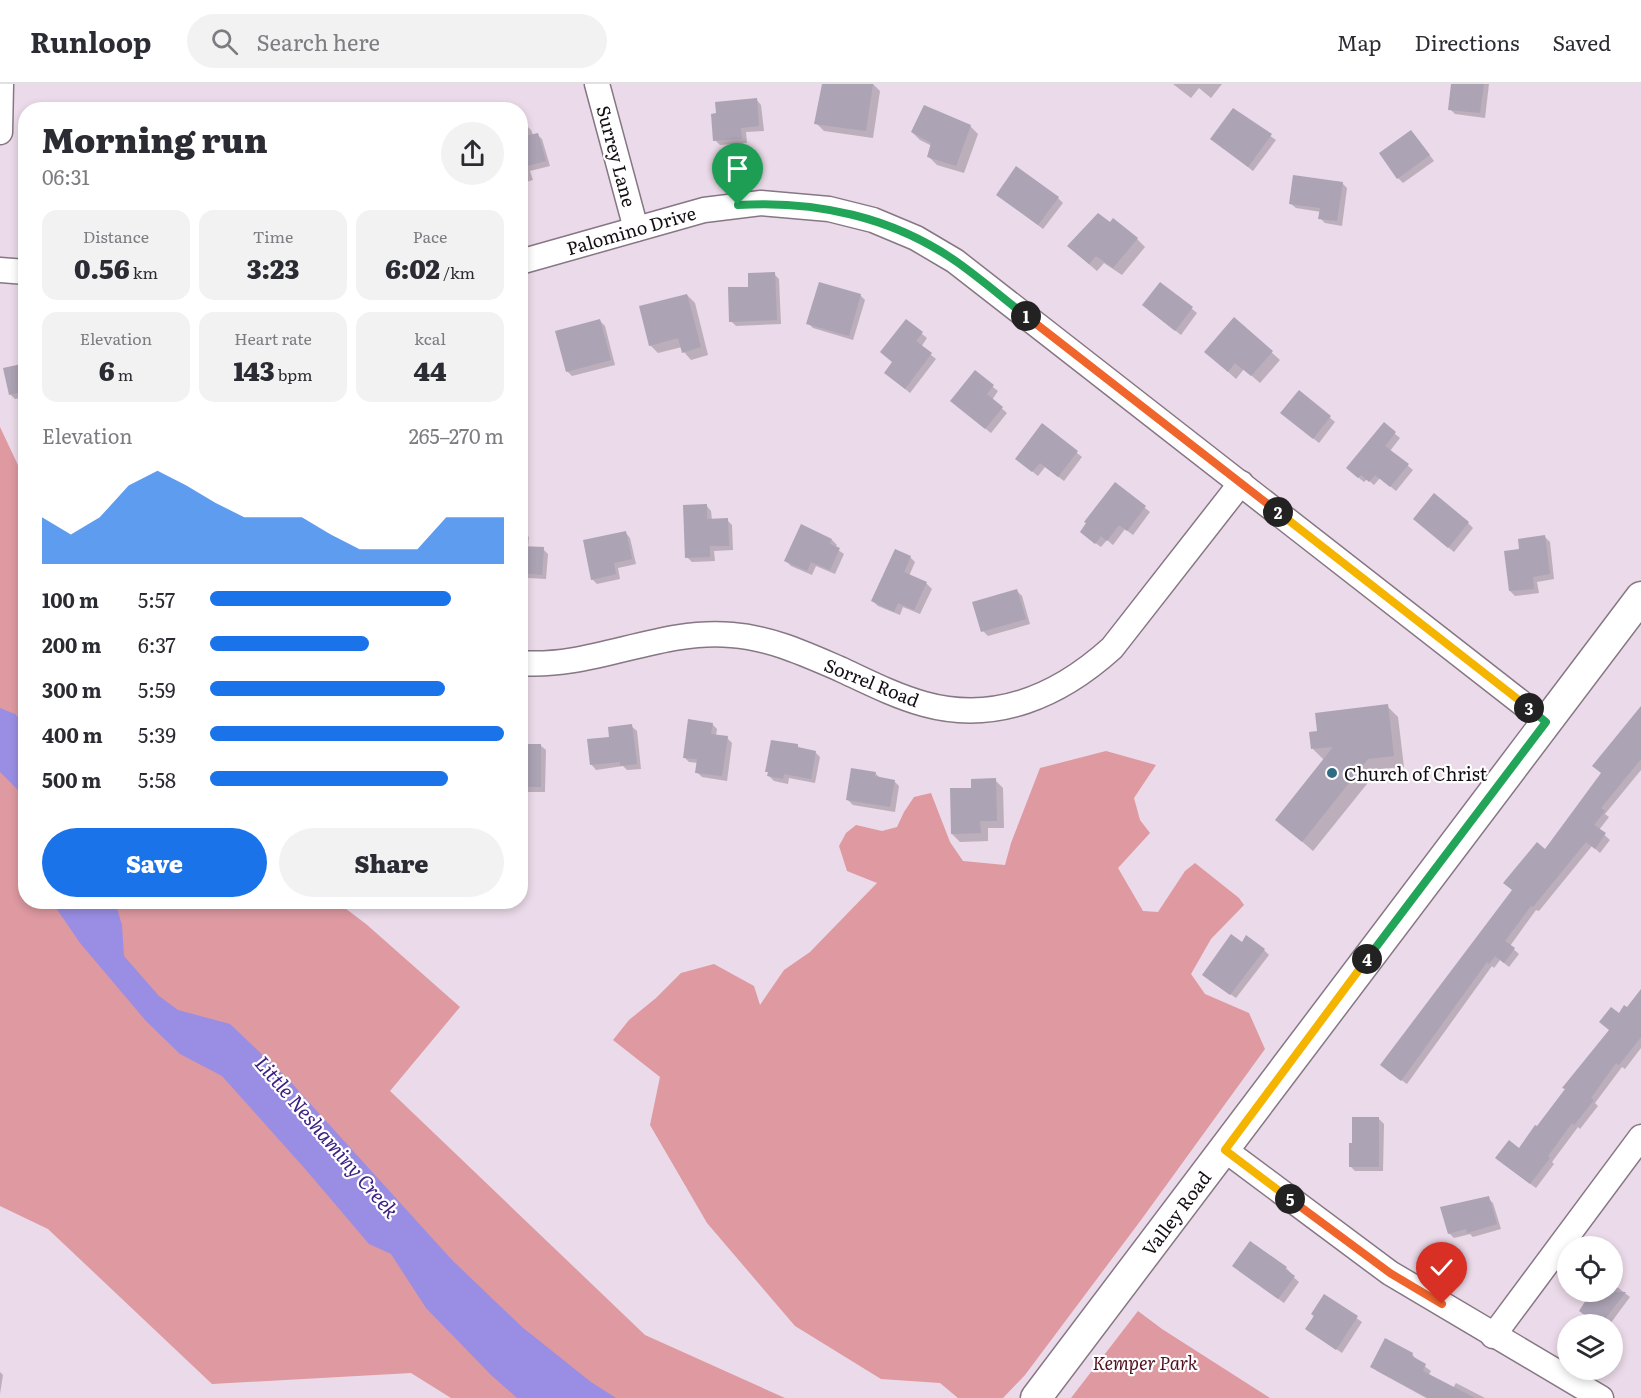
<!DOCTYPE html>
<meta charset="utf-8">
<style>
body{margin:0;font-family:Literata,serif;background:#f2f2f3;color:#2b2b33;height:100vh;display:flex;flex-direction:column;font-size:22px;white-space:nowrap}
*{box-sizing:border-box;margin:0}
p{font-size:20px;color:#7c7c81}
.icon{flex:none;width:33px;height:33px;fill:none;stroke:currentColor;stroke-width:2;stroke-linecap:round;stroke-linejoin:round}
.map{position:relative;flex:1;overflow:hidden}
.details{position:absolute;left:18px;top:18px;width:510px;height:807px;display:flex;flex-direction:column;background:#fff;border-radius:24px;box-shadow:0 3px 9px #0003}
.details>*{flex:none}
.controls{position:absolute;left:1557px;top:1152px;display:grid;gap:12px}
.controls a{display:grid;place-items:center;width:66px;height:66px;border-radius:50%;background:#fff;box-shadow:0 3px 9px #0003;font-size:30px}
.pin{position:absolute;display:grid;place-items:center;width:51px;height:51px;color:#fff;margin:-62px -26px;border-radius:50% 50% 50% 0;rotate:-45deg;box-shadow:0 0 6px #0007}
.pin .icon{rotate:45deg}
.km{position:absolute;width:30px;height:30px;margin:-15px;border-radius:50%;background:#222;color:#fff;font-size:16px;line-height:30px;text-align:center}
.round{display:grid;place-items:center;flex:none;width:63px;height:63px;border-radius:32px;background:#f2f2f3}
.head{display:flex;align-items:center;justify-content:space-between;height:102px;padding:0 24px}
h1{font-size:33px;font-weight:800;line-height:45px}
.metrics{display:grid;grid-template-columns:repeat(3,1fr);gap:9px;height:102px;padding:6px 24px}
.metrics div{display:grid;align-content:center;border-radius:15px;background:#f2f2f3;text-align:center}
.metrics b{font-size:26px;font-weight:800}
.metrics small{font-size:16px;font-weight:400}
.metrics p{font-size:16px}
.chart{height:168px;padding:12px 24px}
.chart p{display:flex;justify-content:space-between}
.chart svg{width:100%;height:108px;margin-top:6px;fill:#1a73e8;opacity:.7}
.button{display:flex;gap:12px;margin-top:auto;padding:12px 24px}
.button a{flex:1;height:69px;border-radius:36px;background:#1a73e8;color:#fff;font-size:24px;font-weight:800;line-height:69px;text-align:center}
.button a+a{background:#f2f2f3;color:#2b2b33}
ul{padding:0 24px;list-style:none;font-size:20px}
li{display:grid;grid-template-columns:96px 72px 1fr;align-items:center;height:45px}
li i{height:15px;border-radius:8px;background:#1a73e8}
header{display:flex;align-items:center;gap:36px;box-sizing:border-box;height:84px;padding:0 30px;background:#fff;border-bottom:2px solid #e1e1e2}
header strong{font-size:28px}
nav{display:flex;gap:33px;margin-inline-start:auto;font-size:21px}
.search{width:420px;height:54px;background:#f2f2f3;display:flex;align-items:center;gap:15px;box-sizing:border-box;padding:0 21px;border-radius:33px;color:#7c7c81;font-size:22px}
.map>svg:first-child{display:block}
.green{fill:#de99a1}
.water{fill:#9a8ee4}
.shadow{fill:#0003}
.building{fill:#aca3b4}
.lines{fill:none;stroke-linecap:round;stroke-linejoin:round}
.minor-casing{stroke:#867784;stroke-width:27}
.tertiary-casing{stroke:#867784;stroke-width:33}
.minor{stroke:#fff;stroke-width:24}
.tertiary{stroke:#fff;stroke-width:30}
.split-1-casing{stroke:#fff;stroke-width:12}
.split-2-casing{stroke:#fff;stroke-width:12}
.split-3-casing{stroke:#fff;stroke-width:12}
.split-4-casing{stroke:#fff;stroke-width:12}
.split-5-casing{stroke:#fff;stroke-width:12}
.split-6-casing{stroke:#fff;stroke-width:12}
.split-1{stroke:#22a559;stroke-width:8}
.split-2{stroke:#f0652b;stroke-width:8}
.split-3{stroke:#f5b400;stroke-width:8}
.split-4{stroke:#22a559;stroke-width:8}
.split-5{stroke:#f5b400;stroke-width:8}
.split-6{stroke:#f0652b;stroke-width:8}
.poi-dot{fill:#316c84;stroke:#fff;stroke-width:2}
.labels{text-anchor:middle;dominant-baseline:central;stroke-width:4.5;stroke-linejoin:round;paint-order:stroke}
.street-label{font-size:18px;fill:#130e13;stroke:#fff}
.poi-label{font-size:18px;fill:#130e13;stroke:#fff;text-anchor:start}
.park-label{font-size:18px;font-style:italic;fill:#501120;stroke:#fff}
.water-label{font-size:20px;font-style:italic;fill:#3c2083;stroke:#fff}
</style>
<header>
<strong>Runloop</strong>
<div class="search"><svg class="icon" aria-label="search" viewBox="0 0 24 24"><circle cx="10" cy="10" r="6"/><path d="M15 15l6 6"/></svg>Search here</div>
<nav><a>Map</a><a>Directions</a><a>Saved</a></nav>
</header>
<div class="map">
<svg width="1641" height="1314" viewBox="0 0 1641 1314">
<rect width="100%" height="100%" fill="#ebdae9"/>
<g class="green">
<polygon points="0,343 25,396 26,818 337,818 366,840 460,923 390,1007 645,1251 785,1314 451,1314 411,1289 212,1300 48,1145 0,1122"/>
<polygon points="1106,667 1156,681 1134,714 1140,736 1150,749 1118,784 1143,827 1158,828 1185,787 1195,779 1239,814 1244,821 1211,855 1191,890 1205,910 1249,929 1265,965 1141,1136 1025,1291 1003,1314 958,1314 940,1299 881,1295 795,1242 707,1139 650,1041 660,993 613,956 629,936 656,914 681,889 714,880 754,902 760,921 784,886 810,868 877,799 847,787 839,762 846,749 856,741 882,747 897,743 904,728 914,713 931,709 950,758 963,777 1005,781 1011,759 1040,684"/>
<polygon points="1138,1227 1162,1245 1270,1314 1071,1314"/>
</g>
<g class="water">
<polygon points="0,624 15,630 25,640 25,727 22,710 0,688"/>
<polygon points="52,818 115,818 122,841 124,872 159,912 178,926 230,940 287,994 452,1176 522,1243 591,1298 616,1314 517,1314 491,1291 426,1224 391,1170 369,1160 306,1086 222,992 180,970 146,937 80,859"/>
</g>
<g class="shadow">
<polygon points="823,0 873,0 880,7 873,54 824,47 816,39"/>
<polygon points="1173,0 1222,0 1211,14 1199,4 1191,14"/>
<polygon points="1457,0 1489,0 1485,34 1455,30 1450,25"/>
<polygon points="756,15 761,21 764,47 746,48 747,59 720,61 715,56"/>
<polygon points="1233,26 1276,56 1253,87 1217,59"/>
<polygon points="526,41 531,46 533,51 537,50 542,55 550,82 530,87 533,96 520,100 520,42"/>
<polygon points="970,42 978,50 964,89 937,81 929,73 932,62 920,56 912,48"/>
<polygon points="1416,53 1434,77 1403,99 1398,94"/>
<polygon points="1342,99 1347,104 1342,142 1325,139 1320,134 1321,128 1296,124 1290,119"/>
<polygon points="1058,114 1063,119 1043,145 1003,115"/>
<polygon points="1110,140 1137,155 1145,163 1122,191 1104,179 1097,187 1077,170"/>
<polygon points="774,190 779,195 781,240 736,242 731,237 750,204"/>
<polygon points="1161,200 1197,229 1181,251 1149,226"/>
<polygon points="687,211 695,219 708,271 691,276 684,268 682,263 658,269 650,261"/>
<polygon points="860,211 865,216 853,256 813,244 808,239"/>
<polygon points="1234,235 1280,276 1260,299 1244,285 1236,295 1214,275"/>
<polygon points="600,237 605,242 615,281 572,292 567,287"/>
<polygon points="906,237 927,254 921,263 936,275 910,309 886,289 894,278"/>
<polygon points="520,272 527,292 520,294"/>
<polygon points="26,281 26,313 15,315 10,310"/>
<polygon points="975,289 998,307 992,316 1007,329 991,349 957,322"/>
<polygon points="1299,308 1335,338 1319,359 1287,333"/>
<polygon points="1042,341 1082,373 1064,397 1045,383 1038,392 1022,379"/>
<polygon points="1384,341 1400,354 1390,367 1413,386 1396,407 1380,394 1374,401 1367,395 1364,398 1353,389"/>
<polygon points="1115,400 1150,428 1133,451 1125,445 1113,461 1107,456 1101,463 1087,453"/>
<polygon points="706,421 711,427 712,436 727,436 732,441 733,466 714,467 715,477 692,478 687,473"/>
<polygon points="1468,439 1473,444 1454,468 1420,440"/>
<polygon points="520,448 524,448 529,453 528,464 543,465 548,470 546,495 528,494 527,506 520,505"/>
<polygon points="625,448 630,454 636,480 618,484 620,495 597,500 592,495"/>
<polygon points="1545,453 1550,458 1554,495 1537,498 1539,509 1515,512 1510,507 1521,466"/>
<polygon points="832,456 837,461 835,464 844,470 835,490 816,482 812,491 791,482 786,477"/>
<polygon points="910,473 915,478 909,492 927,500 932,505 920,530 903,523 900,531 878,522 873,517"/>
<polygon points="1017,507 1022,512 1030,540 988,552 983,547"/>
<polygon points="1387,622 1398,633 1404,683 1379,685 1313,767 1277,736 1325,677 1313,665 1318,648"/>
<polygon points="1641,623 1641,686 1605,730 1609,733 1599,746 1610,756 1600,769 1592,762 1539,827 1536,826 1510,862 1519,870 1509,883 1500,876 1494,884 1492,882 1407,1000 1387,986 1602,690"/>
<polygon points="712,640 717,645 716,652 727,654 732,659 727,697 702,693 697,688 698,679 689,678 684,673"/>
<polygon points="631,642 637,647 641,685 627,686 623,682 596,686 591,680 611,654"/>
<polygon points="520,656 526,661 540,661 546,666 545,708 520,708"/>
<polygon points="797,662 801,665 815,668 820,673 815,699 789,694 788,700 774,697 769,692"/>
<polygon points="875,689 880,694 894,697 899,702 895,728 853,721 848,716"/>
<polygon points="995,696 1003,704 1004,744 988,744 988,757 960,758 952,750 973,705"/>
<polygon points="1242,860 1264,866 1269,871 1236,914 1209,896"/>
<polygon points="1641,907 1641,964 1625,985 1622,983 1595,1019 1598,1022 1580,1045 1578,1043 1552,1078 1554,1080 1536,1104 1502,1079 1519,1066 1538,1045 1611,947 1619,931 1627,925"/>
<polygon points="1379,1035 1384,1040 1383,1087 1355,1087 1350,1082 1354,1060"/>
<polygon points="1488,1114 1493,1119 1501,1145 1473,1153 1470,1150 1454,1154 1449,1149"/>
<polygon points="1251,1159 1286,1184 1291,1189 1290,1190 1299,1198 1284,1219 1239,1187"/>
<polygon points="1612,1199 1630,1213 1610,1240 1598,1240 1586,1232 1584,1220 1593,1208 1612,1208"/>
<polygon points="1324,1212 1362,1238 1342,1269 1307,1245"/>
<polygon points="1412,1270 1417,1277 1431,1287 1428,1292 1453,1304 1456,1299 1485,1314 1426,1314 1377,1287 1372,1282"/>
<polygon points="0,1288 3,1291 0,1310"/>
</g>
<g class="building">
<polygon points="822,0 873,0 866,47 814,40"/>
<polygon points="1451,0 1484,0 1480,29 1448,26"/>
<polygon points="757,14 759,42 741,44 742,55 713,57 711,30 716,29 715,18"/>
<polygon points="924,21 971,41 956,82 927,73 931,59 911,48"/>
<polygon points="1233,24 1272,50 1248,83 1210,55"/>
<polygon points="1411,46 1430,71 1397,95 1379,69"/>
<polygon points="538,49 546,77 520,84 520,53"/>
<polygon points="1016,82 1059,113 1038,141 996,111"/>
<polygon points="1293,91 1343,98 1337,137 1318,135 1320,124 1289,120"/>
<polygon points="1098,129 1110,138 1113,134 1138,154 1113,184 1096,172 1089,180 1067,162"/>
<polygon points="775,188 777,236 729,238 728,203 748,203 748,189"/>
<polygon points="819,198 861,210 849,252 806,240"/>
<polygon points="1160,198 1193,223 1175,247 1142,221"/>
<polygon points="687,210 701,263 682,269 678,254 649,262 639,222"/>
<polygon points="1234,233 1273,267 1251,292 1235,279 1228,288 1204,268"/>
<polygon points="600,235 611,276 566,288 555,247"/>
<polygon points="906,235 923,248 916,257 932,269 905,305 884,289 892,278 880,268"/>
<polygon points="26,279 26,307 9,311 3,284"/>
<polygon points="975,286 994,301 987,310 1003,323 985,345 950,317"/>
<polygon points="1299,306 1331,332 1313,355 1280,329"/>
<polygon points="1384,338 1396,348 1385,362 1409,380 1390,403 1375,391 1369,398 1361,391 1358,394 1346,384"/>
<polygon points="1042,339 1078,367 1058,393 1040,379 1032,388 1015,375"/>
<polygon points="1115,398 1146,422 1127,447 1119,441 1107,457 1101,452 1095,460 1080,448 1086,439 1084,438"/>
<polygon points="1434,409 1469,438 1448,464 1413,435"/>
<polygon points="707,420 707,435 728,434 729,462 710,462 710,473 685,474 683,421"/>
<polygon points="801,440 832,455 830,460 840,464 830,486 811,478 807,487 784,477"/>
<polygon points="626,447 632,475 614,479 616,490 591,496 583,456"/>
<polygon points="1545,451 1550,490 1533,493 1534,505 1509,507 1504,467 1519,465 1518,455"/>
<polygon points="520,462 544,463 542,491 520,489"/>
<polygon points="895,465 911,472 904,488 927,498 914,526 898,519 894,528 871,517"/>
<polygon points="1017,505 1026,535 981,548 972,518"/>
<polygon points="1388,620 1394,672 1368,675 1302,758 1275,736 1333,663 1311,665 1309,648 1317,647 1315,629"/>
<polygon points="1641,622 1641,675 1601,724 1605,727 1594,741 1606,749 1595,765 1586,758 1533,823 1531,822 1505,857 1515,864 1504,879 1495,872 1489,880 1487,878 1401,997 1380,981 1512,806 1503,799 1537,758 1545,765 1601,689 1592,682"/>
<polygon points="688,635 713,639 711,650 728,652 722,692 695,689 697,675 683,674"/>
<polygon points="632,640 637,680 620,682 620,678 590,681 587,655 609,653 608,643"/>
<polygon points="771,656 798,660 798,663 816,667 811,695 784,690 783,695 767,692 768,688 765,688"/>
<rect x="520" y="660" width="21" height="43"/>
<polygon points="851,684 876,688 875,692 895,696 890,723 846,716"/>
<polygon points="996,694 997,737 980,737 981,749 951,750 950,704 971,704 971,695"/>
<polygon points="1231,850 1242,858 1246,851 1265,865 1230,911 1202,891"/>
<polygon points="1641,905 1641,953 1619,981 1616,979 1591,1014 1594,1016 1574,1041 1572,1039 1548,1072 1550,1074 1530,1100 1495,1074 1509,1056 1519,1064 1535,1041 1537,1042 1565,1005 1562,1004 1609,946 1599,938 1611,923 1619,929 1624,921 1627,923"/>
<polygon points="1352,1033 1379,1033 1379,1083 1349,1083 1349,1059 1352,1059"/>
<polygon points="1489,1112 1497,1140 1467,1149 1466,1145 1448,1150 1440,1123"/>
<polygon points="1250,1157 1287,1183 1285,1185 1295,1192 1278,1215 1232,1182"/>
<polygon points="1591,1208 1626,1208 1601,1240 1597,1240 1579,1227"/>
<polygon points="1324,1210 1358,1232 1336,1266 1305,1245 1314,1232 1311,1230"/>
<polygon points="1385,1254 1413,1269 1412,1272 1426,1280 1423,1287 1475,1314 1428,1314 1370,1283"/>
</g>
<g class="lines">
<g class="minor-casing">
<g id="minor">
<polyline points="597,0 636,145"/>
<polyline points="0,48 1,0"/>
<polyline points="520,178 704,126 761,119 829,125 873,136 916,154 955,177 1546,638"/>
<polyline points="0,186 26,188"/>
<path d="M520 579C592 585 660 544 732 551 771 554 805 570 840 585 868 598 895 612 924 620 996 640 1060 611 1112 564L1241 399"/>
<polyline points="1225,1066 1390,1189 1601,1314"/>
<polyline points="1493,1252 1641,1053"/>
</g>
</g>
<g class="tertiary-casing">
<polyline id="tertiary" points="1036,1314 1641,513"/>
</g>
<use href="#minor" class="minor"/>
<use href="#tertiary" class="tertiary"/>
</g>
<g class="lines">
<g class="split-1-casing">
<path id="split-1" d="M738 121C815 116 893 133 957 178 981 195 1003 214 1026 232"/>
</g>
<g class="split-2-casing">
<polyline id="split-2" points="1026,232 1278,428"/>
</g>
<g class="split-3-casing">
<polyline id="split-3" points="1278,428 1529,624"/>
</g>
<g class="split-4-casing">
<polyline id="split-4" points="1367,875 1546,638 1529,624"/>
</g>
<g class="split-5-casing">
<polyline id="split-5" points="1290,1115 1225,1066 1367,875"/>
</g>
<g class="split-6-casing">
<polyline id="split-6" points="1290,1115 1390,1189 1442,1220"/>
</g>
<use href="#split-1" class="split-1"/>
<use href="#split-2" class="split-2"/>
<use href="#split-3" class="split-3"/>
<use href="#split-4" class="split-4"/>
<use href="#split-5" class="split-5"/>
<use href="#split-6" class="split-6"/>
</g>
<circle class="poi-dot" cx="1332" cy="689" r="6"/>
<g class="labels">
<g class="street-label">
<text transform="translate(617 72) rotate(75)">Surrey Lane</text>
<text transform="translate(631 146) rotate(-16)">Palomino Drive</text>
<text transform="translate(872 598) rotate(22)">Sorrel Road</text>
<text transform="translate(1176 1129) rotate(-53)">Valley Road</text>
</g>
<g class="poi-label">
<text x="1344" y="689">Church of Christ</text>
</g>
<g class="park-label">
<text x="1145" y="1278">Kemper Park</text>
</g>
<g class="water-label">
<text transform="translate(328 1052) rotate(49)">Little Neshaminy Creek</text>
</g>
</g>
</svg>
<div class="controls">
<a><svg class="icon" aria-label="locate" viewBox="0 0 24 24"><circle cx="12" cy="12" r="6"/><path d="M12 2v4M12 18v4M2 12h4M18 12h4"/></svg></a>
<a><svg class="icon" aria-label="layers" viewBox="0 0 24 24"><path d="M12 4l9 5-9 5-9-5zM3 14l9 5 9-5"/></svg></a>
</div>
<div class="pin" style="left:738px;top:121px;background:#1e9e55"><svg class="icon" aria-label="arrive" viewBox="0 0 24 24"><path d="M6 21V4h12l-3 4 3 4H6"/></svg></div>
<div class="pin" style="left:1442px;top:1220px;background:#d93025"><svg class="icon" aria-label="check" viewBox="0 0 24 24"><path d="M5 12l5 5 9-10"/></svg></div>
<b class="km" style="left:1026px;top:232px">1</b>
<b class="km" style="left:1278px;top:428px">2</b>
<b class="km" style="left:1529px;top:624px">3</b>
<b class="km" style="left:1367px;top:875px">4</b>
<b class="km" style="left:1290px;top:1115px">5</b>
<section class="details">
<div class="head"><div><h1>Morning run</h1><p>06:31</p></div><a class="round"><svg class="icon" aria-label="share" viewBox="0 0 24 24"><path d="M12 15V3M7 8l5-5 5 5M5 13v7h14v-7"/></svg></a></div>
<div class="metrics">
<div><p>Distance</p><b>0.56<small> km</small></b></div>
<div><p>Time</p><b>3:23</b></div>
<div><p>Pace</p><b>6:02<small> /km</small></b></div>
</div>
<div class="metrics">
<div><p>Elevation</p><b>6<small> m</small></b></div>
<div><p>Heart rate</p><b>143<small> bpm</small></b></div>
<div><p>kcal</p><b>44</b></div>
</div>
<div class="chart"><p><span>Elevation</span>265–270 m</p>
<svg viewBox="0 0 160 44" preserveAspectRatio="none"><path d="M0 44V25L10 32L20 25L30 12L40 6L50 12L60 19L70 25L80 25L90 25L100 32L110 38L120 38L130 38L140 25L150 25L160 25V44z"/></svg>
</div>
<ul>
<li><b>100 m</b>5:57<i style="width:82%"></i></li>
<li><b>200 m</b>6:37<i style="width:54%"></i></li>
<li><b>300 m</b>5:59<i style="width:80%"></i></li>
<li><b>400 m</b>5:39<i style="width:100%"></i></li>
<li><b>500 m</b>5:58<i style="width:81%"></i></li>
</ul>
<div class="button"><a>Save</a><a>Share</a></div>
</section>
</div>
